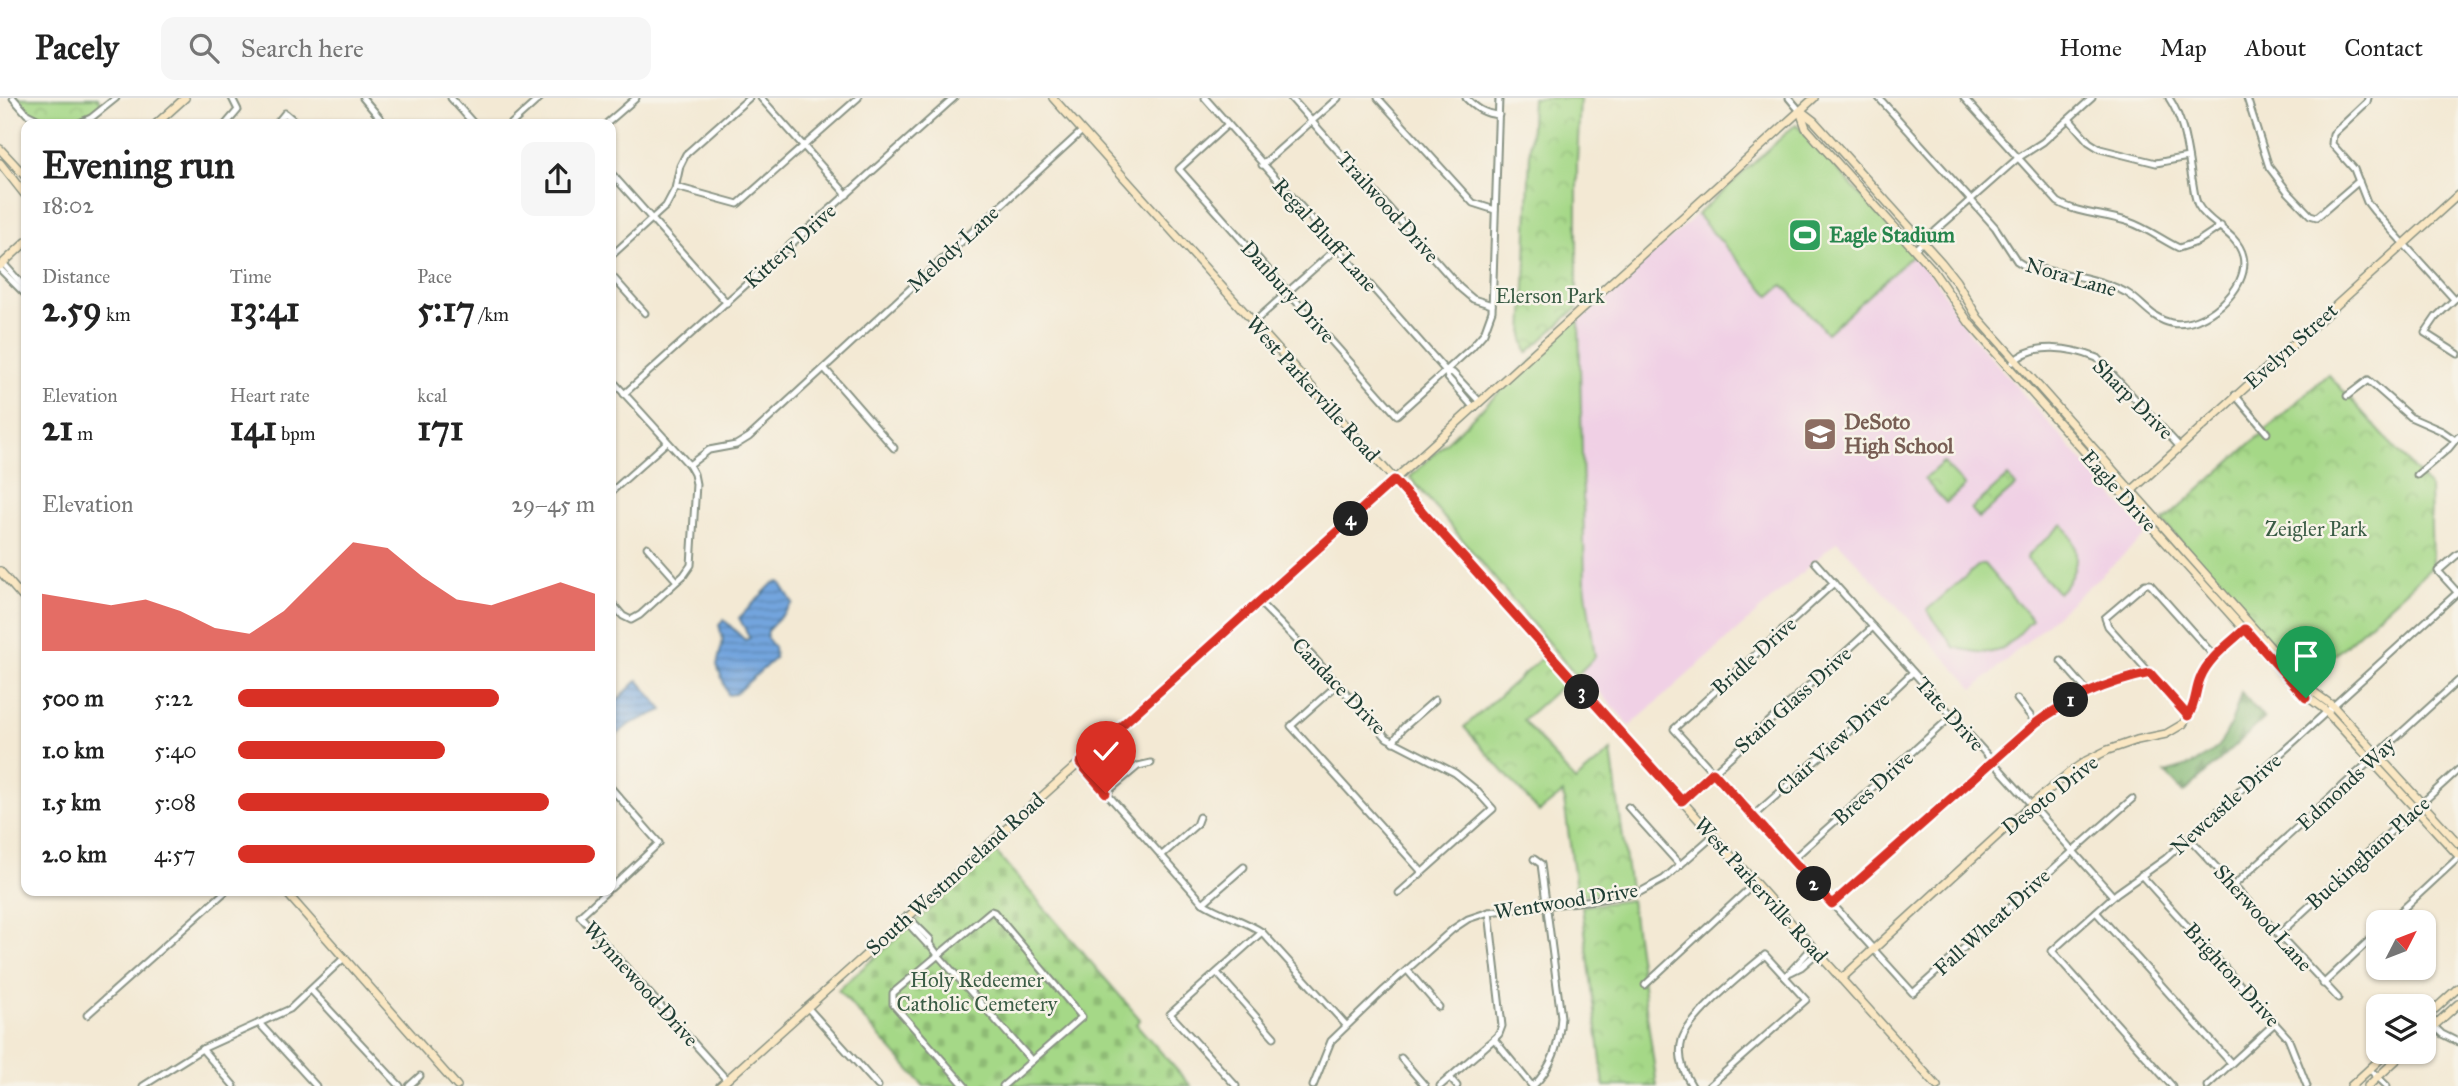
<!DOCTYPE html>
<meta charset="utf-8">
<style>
body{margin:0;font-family:"IM FELL Great Primer",serif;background:#f6f6f6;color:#222;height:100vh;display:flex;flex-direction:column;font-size:26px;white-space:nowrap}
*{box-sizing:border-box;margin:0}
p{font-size:23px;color:#767676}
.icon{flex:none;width:38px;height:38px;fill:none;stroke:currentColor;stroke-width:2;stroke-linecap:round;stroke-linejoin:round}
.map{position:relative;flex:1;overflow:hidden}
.panel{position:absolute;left:21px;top:21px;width:595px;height:777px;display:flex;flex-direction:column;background:#fff;border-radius:14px;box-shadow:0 2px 5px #0004}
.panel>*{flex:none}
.needle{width:46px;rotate:48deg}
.tools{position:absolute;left:2366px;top:812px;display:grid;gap:14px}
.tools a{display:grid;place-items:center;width:70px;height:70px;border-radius:14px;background:#fff;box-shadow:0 2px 5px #0004;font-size:35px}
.pin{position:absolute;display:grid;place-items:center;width:60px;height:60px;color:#fff;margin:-72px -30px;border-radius:50% 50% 50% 0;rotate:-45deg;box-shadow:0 0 7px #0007}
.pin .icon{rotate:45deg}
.km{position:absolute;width:35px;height:35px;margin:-18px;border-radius:50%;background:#222;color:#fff;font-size:19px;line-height:35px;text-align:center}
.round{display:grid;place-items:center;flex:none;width:74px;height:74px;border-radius:14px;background:#f6f6f6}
.overview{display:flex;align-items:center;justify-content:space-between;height:119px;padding:0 21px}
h1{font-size:38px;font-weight:700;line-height:52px}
.figures{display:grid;grid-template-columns:repeat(3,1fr);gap:10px;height:119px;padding:7px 21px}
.figures div{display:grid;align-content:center}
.figures b{font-size:35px;font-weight:700}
.figures small{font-size:19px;font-weight:400}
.figures p{font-size:19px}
.chart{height:196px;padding:14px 21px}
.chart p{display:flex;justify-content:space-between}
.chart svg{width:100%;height:126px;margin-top:7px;fill:#d93025;opacity:.7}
ul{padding:0 21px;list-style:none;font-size:23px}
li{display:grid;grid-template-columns:112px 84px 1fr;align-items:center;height:52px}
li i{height:18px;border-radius:9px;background:#d93025}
header{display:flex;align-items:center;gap:42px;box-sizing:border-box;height:98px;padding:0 35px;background:#fff;border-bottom:2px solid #e0e0e0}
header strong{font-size:33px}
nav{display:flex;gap:38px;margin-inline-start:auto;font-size:24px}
.search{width:490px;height:63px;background:#f6f6f6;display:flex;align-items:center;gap:18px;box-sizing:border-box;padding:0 24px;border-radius:14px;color:#767676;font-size:26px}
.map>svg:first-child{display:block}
.built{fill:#f0d0e5}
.grass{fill:#a5d887;stroke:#628a5e;stroke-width:2}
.forest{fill:url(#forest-firs);stroke:#527a54;stroke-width:2}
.cemetery{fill:url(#cemetery-stones);stroke:#628a5e;stroke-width:2}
.park{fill:url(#park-crowns);stroke:#628a5e;stroke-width:2}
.water{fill:url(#water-rules);stroke:#497189;stroke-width:2}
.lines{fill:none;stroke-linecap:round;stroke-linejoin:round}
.street-casing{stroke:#899384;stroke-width:9}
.secondary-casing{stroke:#899384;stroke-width:10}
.street{stroke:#fff;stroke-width:5}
.secondary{stroke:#fae7c3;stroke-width:7}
.route-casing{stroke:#fff;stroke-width:14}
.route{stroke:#d93025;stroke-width:9}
.labels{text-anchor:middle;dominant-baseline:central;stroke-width:5;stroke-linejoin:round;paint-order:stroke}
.street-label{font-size:21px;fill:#1f3d34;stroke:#f7f3e8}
.leisure-label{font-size:21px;font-weight:bold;fill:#27864d;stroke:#f7f3e8;text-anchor:start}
.park-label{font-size:21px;fill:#3a5c45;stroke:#f7f3e8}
.education-label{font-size:21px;font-weight:bold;fill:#785e54;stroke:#f7f3e8;text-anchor:start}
</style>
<header>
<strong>Pacely</strong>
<div class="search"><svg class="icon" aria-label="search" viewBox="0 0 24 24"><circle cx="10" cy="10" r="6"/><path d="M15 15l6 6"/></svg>Search here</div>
<nav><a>Home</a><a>Map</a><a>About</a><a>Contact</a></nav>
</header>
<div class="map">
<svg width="2458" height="988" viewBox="0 0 2458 988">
<defs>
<pattern id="forest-firs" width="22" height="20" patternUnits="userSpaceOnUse" patternTransform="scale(1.75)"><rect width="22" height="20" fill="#84b874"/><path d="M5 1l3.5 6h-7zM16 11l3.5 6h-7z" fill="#6b9760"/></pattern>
<pattern id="cemetery-stones" width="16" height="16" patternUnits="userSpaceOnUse" patternTransform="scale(1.75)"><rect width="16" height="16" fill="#a5d887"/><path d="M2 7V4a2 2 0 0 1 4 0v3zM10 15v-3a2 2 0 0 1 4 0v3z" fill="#8eba75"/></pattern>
<pattern id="park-crowns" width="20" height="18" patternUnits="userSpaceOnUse" patternTransform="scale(1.75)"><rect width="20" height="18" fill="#a5d887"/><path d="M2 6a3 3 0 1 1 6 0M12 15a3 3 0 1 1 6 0" fill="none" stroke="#8eba75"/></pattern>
<pattern id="water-rules" width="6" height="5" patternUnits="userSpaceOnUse" patternTransform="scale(1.75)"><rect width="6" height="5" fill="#73a5de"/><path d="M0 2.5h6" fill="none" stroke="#5e88b5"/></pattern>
</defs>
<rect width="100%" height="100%" fill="#f7f3e8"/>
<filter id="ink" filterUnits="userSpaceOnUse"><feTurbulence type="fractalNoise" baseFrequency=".0143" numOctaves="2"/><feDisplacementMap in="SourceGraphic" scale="14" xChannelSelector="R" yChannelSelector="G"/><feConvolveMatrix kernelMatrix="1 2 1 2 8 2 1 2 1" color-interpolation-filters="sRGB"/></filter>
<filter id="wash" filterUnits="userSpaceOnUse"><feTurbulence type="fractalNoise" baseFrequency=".00686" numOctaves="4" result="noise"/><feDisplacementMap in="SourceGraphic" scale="28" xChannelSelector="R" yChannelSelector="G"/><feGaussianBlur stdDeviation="1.57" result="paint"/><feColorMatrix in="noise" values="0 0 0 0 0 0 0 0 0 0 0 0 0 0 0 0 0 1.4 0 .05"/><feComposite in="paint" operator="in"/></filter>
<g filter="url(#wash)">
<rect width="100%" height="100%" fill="#f3e9d4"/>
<polygon class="built" points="1796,26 1916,159 1939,188 1971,237 2147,436 1974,591 1837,443 1630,628 1581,573 1595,559 1585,486 1579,224"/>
<g class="grass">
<polygon points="1796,26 1914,156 1827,235 1783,187 1770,198 1697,117"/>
<polygon points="1576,221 1579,224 1585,486 1595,559 1576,578 1410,379"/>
<path d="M2063 426C2082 450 2080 474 2058 495L2027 461 2028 457Z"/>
<path d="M1980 466H1984L2032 522C2002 554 1999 561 1954 549L1927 512Z"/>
</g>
<path class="forest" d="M2241 594 2264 621 2184 695 2165 675C2218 661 2227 645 2241 594Z"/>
<polygon class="cemetery" points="995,753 1140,921 1136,926 1191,988 924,988 838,892"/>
<g class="park">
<path d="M17 0H98L103 7C77 32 38 30 17 0Z"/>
<polygon points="1532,0 1580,0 1577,65 1577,210 1527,255 1523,241"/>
<polygon points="2328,276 2430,389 2432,469 2306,583 2163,424"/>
<polygon points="1943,364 1965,388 1946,405 1924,381"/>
<polygon points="2008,378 2016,388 1979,420 1971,411"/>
<polygon points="1544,558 1567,583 1523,622 1575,683 1611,653 1630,791 1577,798 1563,695 1539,714 1464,629"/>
<polygon points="1631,802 1657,988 1604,988 1582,808"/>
</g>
<g class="water">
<polygon points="780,484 793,505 768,532 767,540 774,549 775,560 735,596 728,597 717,567 723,542 719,527 724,522 745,542 750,540 739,520 773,485"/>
<polygon points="638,582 663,612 630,626 615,638 611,635 611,608"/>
</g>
</g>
<g filter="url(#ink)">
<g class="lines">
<g class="street-casing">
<g id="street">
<polyline points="13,0 27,16 47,26"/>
<polyline points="363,0 385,26"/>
<polyline points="451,0 474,26"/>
<polyline points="761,0 847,97"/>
<polyline points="1205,0 1446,273 1448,280 1474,310"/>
<polyline points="1291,0 1460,190 1473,201 1492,207"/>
<polyline points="1378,0 1473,105 1495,112"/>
<path d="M1466 0C1476 10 1484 16 1499 17"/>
<polyline points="1789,0 1800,13"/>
<path d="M1879 0 1995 129 2017 163 2025 168C2059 176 2096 178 2127 195 2142 204 2152 221 2171 225 2202 232 2251 191 2243 158 2237 134 2208 126 2198 107 2194 99 2194 90 2192 81 2187 53 2185 24 2169 0"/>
<path d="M1964 0 2058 104C2078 116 2106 116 2129 124 2147 130 2162 142 2179 150L2197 144 2221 128"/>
<polyline points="2247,0 2269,69 2288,94 2310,117 2317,119 2359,83"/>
<polyline points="2368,0 2367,4 2333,36 2332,46 2354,71 2367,104 2374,113 2454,201"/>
<polyline points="2069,21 2089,44 2100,51 2156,65 2188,59"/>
<polyline points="77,26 91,20 116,0"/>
<polyline points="226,26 238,12 232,0"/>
<polyline points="276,26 285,15 298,26"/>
<polyline points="511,26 540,0"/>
<polyline points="606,26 636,0"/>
<polyline points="1227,27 1179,71 1397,317 1471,250 1484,235 1492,213 1499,0"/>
<polyline points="1262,67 1338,0"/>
<polyline points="611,75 727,205"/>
<polyline points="676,89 738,106 858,0"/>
<polyline points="1915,151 2018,60 2043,44 2092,0"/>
<polyline points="611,158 666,108 675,91 680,68 686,56 749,0"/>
<polyline points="3,165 26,191"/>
<polyline points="0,171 26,197"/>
<polyline points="611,177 645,215"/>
<polyline points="2458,198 2436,219 2425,235 2458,256"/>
<polyline points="1254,224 1337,150"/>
<path d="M2013 264C2034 243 2072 250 2097 260L2179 348"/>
<polyline points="825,271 894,350"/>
<polyline points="1446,273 1453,275 1480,304"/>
<polyline points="611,281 689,367 694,376 696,386 691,467 684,477 640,517 631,522 623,518 611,504"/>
<polyline points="624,296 954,0"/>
<polyline points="2235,297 2267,335"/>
<polyline points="2347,298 2368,282 2410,319 2442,333 2455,342"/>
<polyline points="689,367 709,352 736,347 749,339 1082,33"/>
<polyline points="2417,377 2449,350 2458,339"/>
<polyline points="611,394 667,344"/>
<polyline points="647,449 677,483"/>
<polyline points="2458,456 2438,473 2458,495"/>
<polyline points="1815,464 2113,798"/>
<polyline points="1834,485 1674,631 1913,895 2132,701"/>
<polyline points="1259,504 1315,561 1387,640 1455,675 1475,691 1493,711 1399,795"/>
<polyline points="2061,563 2088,594"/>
<polyline points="1338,586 1291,628 1422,774"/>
<polyline points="2017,601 2036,625"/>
<polyline points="2188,618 2108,528 2105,520 2145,486 2150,486 2215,559"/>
<polyline points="1393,644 1403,630 1435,602"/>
<path d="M1080 665 1203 805C1222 817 1244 822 1262 834L1346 927"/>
<polyline points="611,690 659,745 611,790"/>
<polyline points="1106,695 1138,668 1151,665"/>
<polyline points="1682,703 1873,529"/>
<polyline points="1628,709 1680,767"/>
<polyline points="1753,718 1863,621 1913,574"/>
<polyline points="2189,740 2338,900"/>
<polyline points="1161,758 1196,727 1199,719"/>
<polyline points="1793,761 1952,618"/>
<polyline points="2141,777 2288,940 2307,988"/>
<polyline points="2233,788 2458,583"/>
<polyline points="607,793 580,818 726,981"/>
<polyline points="1203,805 1244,769"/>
<path d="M1832 806 2036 625C2071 599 2108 584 2150 575"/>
<polyline points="2096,814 2231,965"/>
<polyline points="907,818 930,841 929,845 938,857 1032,963"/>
<polyline points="904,821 927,846 929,845"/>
<polyline points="2389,824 2458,760"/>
<polyline points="2278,837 2458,672"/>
<polyline points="1408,873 1439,909"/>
<polyline points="1791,874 1801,869 1817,855"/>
<polyline points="1218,876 1274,939"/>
<polyline points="1785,879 1812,850"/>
<polyline points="2323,886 2378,834"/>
<polyline points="1645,887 1754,786"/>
<polyline points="311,892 400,988"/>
<polyline points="807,909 878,988"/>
<polyline points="87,917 226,793"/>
<polyline points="2425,920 2442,936 2458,944"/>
<polyline points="259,925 316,988"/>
<polyline points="1494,941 1532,988"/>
<polyline points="202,951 234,988"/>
<polyline points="1401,960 1425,988"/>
<polyline points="2369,971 2387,988"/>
<polyline points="1450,980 1457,988"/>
<polyline points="143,988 202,951 290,911 344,860"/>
<polyline points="409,988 420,978"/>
<polyline points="965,988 893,906 893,895 991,813 994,814 1082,919 1003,988"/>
<polyline points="1236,988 1170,916 1262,834"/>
<polyline points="1313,988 1331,943 1384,892 1453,831 1468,821 1489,814 1595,802 1640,794 1664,781 1712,739"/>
<polyline points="1440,988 1494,941 1499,936 1502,928 1489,814"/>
<path d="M1533 988C1553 969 1559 946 1561 919L1541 766 1534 761"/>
<path d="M1692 988C1683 974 1677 959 1682 942 1689 918 1744 875 1765 857L1806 902 1709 988"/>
<polyline points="2172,988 2052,853 2117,795 2165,761 2457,495"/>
<polyline points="2207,988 2275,925"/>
</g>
</g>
<g class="secondary-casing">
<g id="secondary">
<polyline points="1053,0 1937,988"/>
<polyline points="1800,13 1806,30 1931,170 1970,226 2298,592 2324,611 2458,757"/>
<polyline points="1801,13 1814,23 1941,164 1956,183 1978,220 2304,587 2333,608 2458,745"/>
<polyline points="156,26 185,0"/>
<polyline points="0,51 26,79"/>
<polyline points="0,65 26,98"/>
<polyline points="0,168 26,144"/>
<polyline points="2129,395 2458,97"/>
<polyline points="0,473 26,503"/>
<polyline points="285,793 457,988"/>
<polyline points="1841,881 2031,707 2070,674 2086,663 2108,652 2137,642 2166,636 2183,626 2192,612 2198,584 2208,566 2248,528"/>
<polyline points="2424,921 2458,890"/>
<polyline points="2424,937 2458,906"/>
<polyline points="720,988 1394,382 1814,0"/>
<polyline points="2351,988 2388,954"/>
<polyline points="2368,988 2405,954"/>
</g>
</g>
<use href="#street" class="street"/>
<use href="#secondary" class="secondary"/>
</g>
</g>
<g class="lines" filter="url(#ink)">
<g class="route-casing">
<path id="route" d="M1106 695 1080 665 1394 382 1682 703 1713 674 1832 806 2036 625C2071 599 2108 584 2150 575L2188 618C2196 606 2195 593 2200 581 2208 560 2229 546 2245 531L2306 600"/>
</g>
<use href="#route" class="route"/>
</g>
<defs>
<g id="stadium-square" transform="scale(1.75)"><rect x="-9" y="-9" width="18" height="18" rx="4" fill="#2e9e5b" stroke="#f7f3e8"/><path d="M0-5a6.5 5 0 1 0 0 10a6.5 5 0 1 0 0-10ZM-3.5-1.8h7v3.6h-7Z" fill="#fff"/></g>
<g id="school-square" transform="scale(1.75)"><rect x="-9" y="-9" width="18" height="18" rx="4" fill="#8d6e63" stroke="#f7f3e8"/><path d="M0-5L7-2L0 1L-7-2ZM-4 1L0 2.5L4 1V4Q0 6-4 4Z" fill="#fff"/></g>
</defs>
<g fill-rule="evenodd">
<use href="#stadium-square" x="1805" y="137"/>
<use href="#school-square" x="1820" y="336"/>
</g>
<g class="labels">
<g class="street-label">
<text transform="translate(1388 109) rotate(48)">Trailwood Drive</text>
<text transform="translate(1325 137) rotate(48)">Regal Bluff Lane</text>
<text transform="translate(790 148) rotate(-42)">Kittery Drive</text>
<text transform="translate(953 151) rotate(-43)">Melody Lane</text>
<text transform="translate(2071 179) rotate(16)">Nora Lane</text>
<text transform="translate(1288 194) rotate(48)">Danbury Drive</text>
<text transform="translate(2291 248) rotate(-42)">Evelyn Street</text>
<text transform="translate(1313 291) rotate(48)">West Parkerville Road</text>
<text transform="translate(2133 301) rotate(45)">Sharp Drive</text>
<text transform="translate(2119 393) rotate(48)">Eagle Drive</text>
<text transform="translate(1754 558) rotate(-42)">Bridle Drive</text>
<text transform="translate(1339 588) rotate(46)">Candace Drive</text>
<text transform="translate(1793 602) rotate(-42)">Stain Glass Drive</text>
<text transform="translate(1950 616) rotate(48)">Tate Drive</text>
<text transform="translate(1833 646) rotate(-42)">Clair View Drive</text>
<text transform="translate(2346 686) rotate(-43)">Edmonds Way</text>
<text transform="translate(1873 690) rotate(-42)">Brees Drive</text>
<text transform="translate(2050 697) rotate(-38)">Desoto Drive</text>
<text transform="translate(2226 706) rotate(-42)">Newcastle Drive</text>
<text transform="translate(2368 755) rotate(-42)">Buckingham Place</text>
<text transform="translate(955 776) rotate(-42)">South Westmoreland Road</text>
<text transform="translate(1761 792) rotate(48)">West Parkerville Road</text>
<text transform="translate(1566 803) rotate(-9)">Wentwood Drive</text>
<text transform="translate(2263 820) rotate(48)">Sherwood Lane</text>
<text transform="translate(1992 824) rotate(-42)">Fall Wheat Drive</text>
<text transform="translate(2232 877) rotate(48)">Brighton Drive</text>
<text transform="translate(641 886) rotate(48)">Wynnewood Drive</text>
</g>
<g class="leisure-label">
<text x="1829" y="137">Eagle Stadium</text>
</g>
<g class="park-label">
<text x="1550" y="198">Elerson Park</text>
<text x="2316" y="431">Zeigler Park</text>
<text x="977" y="882">Holy Redeemer<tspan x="977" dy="24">Catholic Cemetery</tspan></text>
</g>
<g class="education-label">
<text x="1844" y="324">DeSoto<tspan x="1844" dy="24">High School</tspan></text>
</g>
</g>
</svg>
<div class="tools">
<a><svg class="needle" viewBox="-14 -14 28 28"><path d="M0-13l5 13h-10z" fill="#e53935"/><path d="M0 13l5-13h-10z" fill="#767676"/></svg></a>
<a><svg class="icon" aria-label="layers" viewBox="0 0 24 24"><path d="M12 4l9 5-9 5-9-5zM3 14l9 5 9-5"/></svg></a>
</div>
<div class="pin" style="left:2306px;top:600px;background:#1e9e55"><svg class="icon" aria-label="arrive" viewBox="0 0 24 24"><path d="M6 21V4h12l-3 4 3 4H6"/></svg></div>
<div class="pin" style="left:1106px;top:695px;background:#d93025"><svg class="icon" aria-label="check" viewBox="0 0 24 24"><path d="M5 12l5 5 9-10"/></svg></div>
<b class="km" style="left:2071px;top:602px">1</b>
<b class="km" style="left:1814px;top:786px">2</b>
<b class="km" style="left:1582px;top:594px">3</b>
<b class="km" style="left:1351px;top:421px">4</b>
<section class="panel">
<div class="overview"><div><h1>Evening run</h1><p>18:02</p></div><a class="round"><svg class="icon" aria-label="share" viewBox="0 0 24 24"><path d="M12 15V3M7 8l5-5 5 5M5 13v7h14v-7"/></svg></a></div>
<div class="figures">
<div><p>Distance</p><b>2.59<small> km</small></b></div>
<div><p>Time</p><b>13:41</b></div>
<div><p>Pace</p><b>5:17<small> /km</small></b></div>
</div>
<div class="figures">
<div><p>Elevation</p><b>21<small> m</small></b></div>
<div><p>Heart rate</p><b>141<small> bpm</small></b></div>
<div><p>kcal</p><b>171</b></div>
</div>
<div class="chart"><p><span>Elevation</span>29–45 m</p>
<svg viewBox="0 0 160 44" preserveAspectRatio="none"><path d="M0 44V24L10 26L20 28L30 26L40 30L50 36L60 38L70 30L80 18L90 6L100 8L110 18L120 26L130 28L140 24L150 20L160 24V44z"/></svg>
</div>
<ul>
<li><b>500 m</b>5:22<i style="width:73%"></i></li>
<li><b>1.0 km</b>5:40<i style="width:58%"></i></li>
<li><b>1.5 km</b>5:08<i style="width:87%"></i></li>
<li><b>2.0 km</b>4:57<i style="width:100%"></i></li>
</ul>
</section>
</div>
